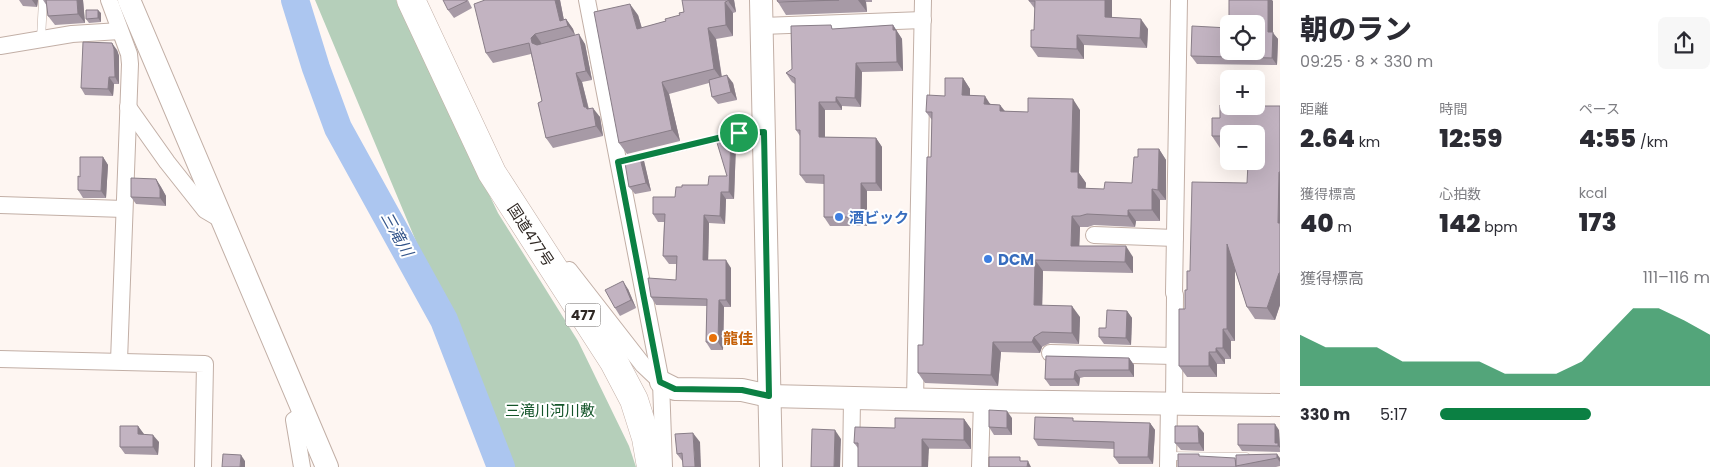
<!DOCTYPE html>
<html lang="ja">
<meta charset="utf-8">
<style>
body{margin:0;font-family:Poppins,"Noto Sans JP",sans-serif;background:#f7f7f7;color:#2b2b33;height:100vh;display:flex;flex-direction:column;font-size:19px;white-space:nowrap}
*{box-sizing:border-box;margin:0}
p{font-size:16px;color:#7c7c81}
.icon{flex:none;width:28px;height:28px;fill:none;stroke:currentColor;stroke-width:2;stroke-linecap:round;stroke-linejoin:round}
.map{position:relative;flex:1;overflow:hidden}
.side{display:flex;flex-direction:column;background:#fff;width:450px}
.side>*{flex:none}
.tools{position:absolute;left:1220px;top:15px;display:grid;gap:10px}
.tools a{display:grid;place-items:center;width:45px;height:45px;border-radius:8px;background:#fff;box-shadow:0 5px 20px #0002;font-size:25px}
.pin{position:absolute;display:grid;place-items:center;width:42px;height:42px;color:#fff;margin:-21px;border:2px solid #fff;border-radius:50%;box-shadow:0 1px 5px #0007}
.round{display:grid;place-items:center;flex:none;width:52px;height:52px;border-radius:8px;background:#f7f7f7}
.head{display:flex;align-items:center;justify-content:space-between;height:85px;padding:0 20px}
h1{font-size:28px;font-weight:800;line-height:38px}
.stats{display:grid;grid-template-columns:repeat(3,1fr);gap:8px;height:85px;padding:5px 20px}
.stats div{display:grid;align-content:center}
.stats b{font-size:25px;font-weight:800}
.stats small{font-size:14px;font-weight:400}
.stats p{font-size:14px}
.chart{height:140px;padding:10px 20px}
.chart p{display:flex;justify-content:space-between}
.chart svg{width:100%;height:90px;margin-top:5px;fill:#0b8043;opacity:.7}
ul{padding:0 20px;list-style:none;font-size:16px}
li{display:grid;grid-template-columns:80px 60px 1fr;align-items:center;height:38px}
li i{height:12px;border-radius:6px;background:#0b8043}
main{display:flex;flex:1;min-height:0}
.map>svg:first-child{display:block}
.green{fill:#b5cfba}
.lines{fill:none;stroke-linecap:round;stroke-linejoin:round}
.river{stroke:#acc6f0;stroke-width:28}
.lane-casing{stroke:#c2afa6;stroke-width:9}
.street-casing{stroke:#c2afa6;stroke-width:18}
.secondary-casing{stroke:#c2afa6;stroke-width:24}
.highway-casing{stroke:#c2afa6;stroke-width:29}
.lane{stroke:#fff;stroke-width:8}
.street{stroke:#fff;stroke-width:16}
.secondary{stroke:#fff;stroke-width:22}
.highway{stroke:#fff;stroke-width:28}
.wall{fill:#a79aa6}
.shaded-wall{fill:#887d87}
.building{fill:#c2b3c1;stroke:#887d87}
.route-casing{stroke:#fff;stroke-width:10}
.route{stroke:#0b8043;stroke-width:6}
.shop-dot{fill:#3f7fe0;stroke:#fff;stroke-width:2}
.food-dot{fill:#e8710a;stroke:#fff;stroke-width:2}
.labels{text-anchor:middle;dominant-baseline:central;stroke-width:4;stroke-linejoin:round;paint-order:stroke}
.shield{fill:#fff;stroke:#6d6866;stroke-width:1}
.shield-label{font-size:14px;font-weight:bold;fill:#2f2824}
.shop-label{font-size:15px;font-weight:bold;fill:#366cbe;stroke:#fff;text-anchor:start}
.street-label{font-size:15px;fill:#2f2824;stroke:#fff}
.food-label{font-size:15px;font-weight:bold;fill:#c56008;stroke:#fff;text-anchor:start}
.park-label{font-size:15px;fill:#14552a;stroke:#fff}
.water-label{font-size:16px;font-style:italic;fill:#34558a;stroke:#fff}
</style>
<main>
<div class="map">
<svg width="1280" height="467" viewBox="0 0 1280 467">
<rect width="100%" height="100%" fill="#fef6f2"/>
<polygon class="green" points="315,0 396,0 498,213 578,341 629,446 636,467 514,467 418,246"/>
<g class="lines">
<polyline class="river" points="295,0 316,68 338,128 444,320 501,467"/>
<g class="lane-casing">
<g id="lane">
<polyline points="41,39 43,0"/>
<polyline points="632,159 739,133 762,132"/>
<polyline points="1168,456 1246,457"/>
</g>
</g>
<g class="street-casing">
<g id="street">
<polyline points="109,0 129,54 130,64 119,361"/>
<polyline points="587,0 661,382 664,467"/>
<polyline points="761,26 923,20"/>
<polyline points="0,46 72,34 120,31"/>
<polyline points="128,107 167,162 205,210 222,220"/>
<polyline points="0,205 124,209"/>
<polyline points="1094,235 1175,238"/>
<polyline points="569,270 643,365 661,382"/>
<polyline points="1050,353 1174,356"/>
<polyline points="0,359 205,364 203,467"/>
<polyline points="915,400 923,0"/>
<polyline points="1174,403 1175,295 1174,293 1179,0"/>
<polyline points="302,467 294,420 304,413"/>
<polyline points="851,467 852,399"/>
<polyline points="980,467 982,401"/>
<polyline points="1168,467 1169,403"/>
</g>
</g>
<g class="secondary-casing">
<g id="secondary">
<polyline points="129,0 327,467"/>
<polyline points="761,0 771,467"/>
<polyline points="661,382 675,389 742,390 769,396 982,401 1280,405"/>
</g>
</g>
<g class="highway-casing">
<polyline id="highway" points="411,0 492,173 614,362 634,400 646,438 651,467"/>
</g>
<use href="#lane" class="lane"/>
<use href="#street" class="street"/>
<use href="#secondary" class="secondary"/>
<use href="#highway" class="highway"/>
</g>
<g class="wall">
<polygon points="19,0 38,0 37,7 23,6"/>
<polygon points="43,0 83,0 85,23 55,25 48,16 47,6"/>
<polygon points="468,0 472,8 454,18 448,10"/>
<polygon points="485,0 560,0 564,20 566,19 573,29 575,35 585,44 592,80 582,82 589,109 600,117 603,136 553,148 546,138 542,101 531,54 493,63 486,53"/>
<polygon points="734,0 736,12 733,13 733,36 716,39 722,77 733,83 737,100 718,104 712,97 709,83 669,94 680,141 627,154 619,143 638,15 642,28 666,21 680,15 679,13"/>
<polygon points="777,0 872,0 872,2 866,2 867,12 786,15 778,2"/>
<polygon points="1112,0 1112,17 1148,29 1147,48 1084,45 1084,59 1038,57 1031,47 1034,30 1035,9 1029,1"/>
<polygon points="1273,1 1273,33 1278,39 1277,65 1197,64 1191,56 1229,28"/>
<polygon points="101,13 101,22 89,23 86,19"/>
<polygon points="893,25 902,39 903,71 862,72 861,107 842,106 842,110 825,110 825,137 876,138 882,147 882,191 867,191 867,226 830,226 824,217 824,184 806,183 800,175 800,136 796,130 795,84 792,82 786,73 792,69 835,29"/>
<polygon points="117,50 119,56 119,84 114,84 113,96 85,95 81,88"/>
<polygon points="963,78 970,89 970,95 991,104 1000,105 1005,111 1028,112 1080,110 1079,173 1086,183 1085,189 1104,189 1132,183 1138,157 1159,149 1166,160 1166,200 1160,200 1160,221 1136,221 1135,227 1094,225 1088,227 1080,227 1079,246 1133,257 1133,273 1043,271 1042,305 1080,317 1079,344 1050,343 1042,347 1040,353 1001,352 998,386 925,383 918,373 923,345 931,157 932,120 926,112 945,96"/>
<polygon points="1280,106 1280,305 1275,320 1255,319 1247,307 1235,270 1235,341 1231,341 1231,359 1225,359 1225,364 1217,364 1217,377 1187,377 1179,366 1185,309 1190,271 1247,183 1258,164 1259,148 1256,148 1256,134 1229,134 1229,148 1220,148 1212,136 1220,118"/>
<polygon points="736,143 734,199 726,199 725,224 709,223 708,260 731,268 731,307 724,307 723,350 711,350 706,342 707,306 656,305 651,297 676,280 676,264 669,264 663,256 664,222 658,222 653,214 675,197 682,187 708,185 727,176"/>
<polygon points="639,154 644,161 651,191 635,194 629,187"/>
<polygon points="103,157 108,165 106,198 83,198 78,190 80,177"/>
<polygon points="156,179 161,187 166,196 166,206 136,204 131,197"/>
<polygon points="628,289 636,308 620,316 615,308"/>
<polygon points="1127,311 1132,318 1131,345 1104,344 1099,337 1106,328"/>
<polygon points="1046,356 1129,358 1134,365 1134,377 1084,377 1080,378 1079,386 1050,386 1045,379"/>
<polygon points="1012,418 1012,435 994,435 989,427"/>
<polygon points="964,419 971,429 971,449 858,448 854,443 895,428"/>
<polygon points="1075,421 1150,423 1155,430 1153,464 1119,464 1114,457 1114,449 1038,446 1034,439"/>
<polygon points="138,426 144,435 159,442 158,455 125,454 120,447"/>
<polygon points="1279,430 1280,452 1242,451 1238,445"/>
<polygon points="1204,433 1204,451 1181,450 1175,443"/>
<polygon points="700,442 683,462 677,454"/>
<polygon points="1201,457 1236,460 1280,458 1280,466 1276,467 1178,467"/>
</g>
<g class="shaded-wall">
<polygon points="32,0 38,0 37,7"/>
<polygon points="77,0 83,0 85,23 78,14"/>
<polygon points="555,0 560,0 565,26 560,21"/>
<polygon points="728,0 734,0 736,12 728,1"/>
<polygon points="858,0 865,0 866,2 867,12"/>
<polygon points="1105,0 1112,0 1112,27 1105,17"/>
<polygon points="1268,0 1272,0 1273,1 1273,33 1278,39 1277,65 1272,58 1268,32"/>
<polygon points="725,2 733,13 733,36 726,25"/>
<polygon points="630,4 638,15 645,40 637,29"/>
<polygon points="98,10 101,13 101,22 98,18"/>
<polygon points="566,19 573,29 575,35 568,26"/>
<polygon points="1141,19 1148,29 1147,48 1140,38"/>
<polygon points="893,25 902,39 903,71 897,62"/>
<polygon points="708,28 716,39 722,80 714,69"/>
<polygon points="535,34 542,44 538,48 532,43 531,38"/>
<polygon points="579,34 585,44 592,80 586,71"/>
<polygon points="1077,35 1084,45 1084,59 1077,49"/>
<polygon points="112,43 117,50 119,56 119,84 115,77"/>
<polygon points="856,63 862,72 861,107 855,98"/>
<polygon points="576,73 582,82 589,111 584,107"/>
<polygon points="727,75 733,83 737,100 731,92"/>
<polygon points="109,77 114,84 113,96 108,89"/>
<polygon points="963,78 970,89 970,106 962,95"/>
<polygon points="662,82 669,94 680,141 672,130"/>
<polygon points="985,96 992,107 984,104"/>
<polygon points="836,97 842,106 842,110 836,102"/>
<polygon points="1073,99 1080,110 1079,173 1086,183 1085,199 1078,188 1071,172"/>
<polygon points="819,102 825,110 825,146 819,137"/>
<polygon points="1000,105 1008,116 1000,111"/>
<polygon points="593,108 600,117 603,136 596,126"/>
<polygon points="731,135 736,143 734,199 729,192"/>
<polygon points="876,138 882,147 882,191 876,183"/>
<polygon points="1159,149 1166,160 1166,200 1158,190"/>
<polygon points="639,154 644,161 651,191 646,183"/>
<polygon points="103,157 108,165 106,198 101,191"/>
<polygon points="1279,172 1280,174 1280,227 1278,223"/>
<polygon points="156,179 161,187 166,196 166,206 160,198"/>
<polygon points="861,183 867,191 867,226 861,217"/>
<polygon points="1152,189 1160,200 1160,221 1152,210"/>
<polygon points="721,192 726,199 725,224 720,216"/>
<polygon points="1128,210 1136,221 1135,227 1128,216"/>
<polygon points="704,215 709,223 708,267 703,260"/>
<polygon points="1072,216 1080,227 1079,257 1071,246"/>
<polygon points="1227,244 1235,256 1235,341 1227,329"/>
<polygon points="1126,246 1133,257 1133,273 1125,262"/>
<polygon points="726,260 731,268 731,307 726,300"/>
<polygon points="1035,260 1043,271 1042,316 1034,305"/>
<polygon points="1279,273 1280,275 1280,305 1275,320 1267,308"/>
<polygon points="623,281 628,289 636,308 631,300"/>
<polygon points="719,300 724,307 723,350 718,342"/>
<polygon points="1072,306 1080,317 1079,344 1072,333"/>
<polygon points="1127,311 1132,318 1131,345 1126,338"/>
<polygon points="1223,329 1231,341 1231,359 1223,348"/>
<polygon points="1034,337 1042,347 1040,353 1032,342"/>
<polygon points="993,342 1001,352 998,386 991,375"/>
<polygon points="1216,348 1225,359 1225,364 1216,352"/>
<polygon points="1209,352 1217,364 1217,377 1209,366"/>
<polygon points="1129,358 1134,365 1134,377 1129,370"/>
<polygon points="1075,371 1080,378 1079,386 1074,379"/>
<polygon points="1007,411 1012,418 1012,435 1007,428"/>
<polygon points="964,419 971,429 971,449 964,440"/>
<polygon points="1150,423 1155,430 1153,464 1148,457"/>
<polygon points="1275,424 1279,430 1280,448 1275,443"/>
<polygon points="138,426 144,434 144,442 138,434"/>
<polygon points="1198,426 1204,433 1204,451 1199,443"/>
<polygon points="835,430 841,439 840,467 834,467"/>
<polygon points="693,433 700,442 701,467 695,467"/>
<polygon points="153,435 159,442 158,455 153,447"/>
<polygon points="922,439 929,448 928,467 922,467"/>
<polygon points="1277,454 1280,458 1280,462 1277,458"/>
<polygon points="241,455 245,461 245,467 240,467"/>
<polygon points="1028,461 1031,467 1027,467"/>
</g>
<g class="building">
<polygon points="46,0 77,0 78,14 48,16"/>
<polygon points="443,0 467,0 467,1 448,10"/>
<polygon points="485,0 555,0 560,21 566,19 568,26 535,34 531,38 532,43 537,45 579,34 586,71 576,73 584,107 586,107 587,109 593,108 596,126 546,138 538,103 542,101 529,43 486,53 474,4"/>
<polygon points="682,0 728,0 728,1 725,2 726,25 708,28 714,69 662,82 672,130 619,143 594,12 630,4 637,29 666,21 665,19 680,15 679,13 684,12"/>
<polygon points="777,0 839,0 778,2"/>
<polygon points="1029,0 1105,0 1105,17 1141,19 1140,38 1077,35 1077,49 1031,47 1031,30 1034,30 1035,1 1029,1"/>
<polygon points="1229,0 1268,0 1268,32 1273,32 1272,58 1191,56 1192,26 1229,28 1229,51 1256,51 1256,24 1229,24"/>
<polygon points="86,10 98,10 98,18 86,19"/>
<polygon points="831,25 832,29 893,25 893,30 896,30 897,62 856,63 855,98 836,97 836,102 819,102 819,137 876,138 876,183 861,183 861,217 824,217 824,175 800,175 800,130 796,130 795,78 786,73 792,69 791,26"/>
<polygon points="83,42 112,43 114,49 115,77 109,77 108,89 81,88"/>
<polygon points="727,75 731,92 712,97 709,80"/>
<polygon points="945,78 963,78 962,95 985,96 984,104 1000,105 1000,111 1028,112 1028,98 1073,99 1071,172 1078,172 1078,188 1104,189 1105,182 1132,183 1134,157 1138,157 1138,149 1159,149 1158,190 1152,189 1152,210 1128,210 1128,216 1087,214 1080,216 1072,216 1071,246 1126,246 1125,262 1035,260 1034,305 1072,306 1072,333 1042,332 1034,337 1032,342 993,342 991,375 918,373 918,345 923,345 927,157 931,157 932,112 926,112 927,95 945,96"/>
<polygon points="1220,105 1229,105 1229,106 1280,106 1280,172 1279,172 1278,223 1280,223 1280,273 1279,273 1267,308 1247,307 1227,244 1227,329 1223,329 1223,348 1216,348 1216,352 1209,352 1209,366 1179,366 1179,309 1185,309 1185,290 1187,290 1187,271 1190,271 1192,182 1247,183 1248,163 1258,164 1259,137 1256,137 1256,134 1229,134 1229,136 1212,136 1212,118 1220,118"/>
<polygon points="731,135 729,192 721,192 720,216 704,215 703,260 726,260 726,300 719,300 718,342 706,342 707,299 651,297 648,278 676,280 677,256 663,256 665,214 653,214 653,197 675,197 676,187 682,187 682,185 708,185 709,176 727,176 715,136"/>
<polygon points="639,154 646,183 629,187 624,157"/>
<polygon points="80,157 103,157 101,191 78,190 78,176 80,177"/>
<polygon points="131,178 156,179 160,189 160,198 131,197"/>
<polygon points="623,281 631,300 615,308 605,290"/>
<polygon points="1107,310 1127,311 1126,338 1099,337 1099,328 1106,328"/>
<polygon points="1046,356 1129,358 1129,370 1079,370 1075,371 1074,379 1045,379"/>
<polygon points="989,410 1007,411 1007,428 989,427"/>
<polygon points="1035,417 1073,418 1073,421 1150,423 1148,457 1114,457 1114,442 1034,439"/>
<polygon points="895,418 964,419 964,440 922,439 922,467 858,467 858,443 854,443 855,427 895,428"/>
<polygon points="1238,424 1275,424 1275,443 1278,443 1278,446 1238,445"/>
<polygon points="120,426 138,426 138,434 153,435 153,447 120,447"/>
<polygon points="1175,426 1198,426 1199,443 1175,443"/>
<polygon points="812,429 835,430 834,467 811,467"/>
<polygon points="693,433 695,467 683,467 682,453 677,454 675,434"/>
<polygon points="223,454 241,455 240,467 222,467"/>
<polygon points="1178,454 1199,454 1199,456 1235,458 1236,467 1178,467"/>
<polygon points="1277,454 1277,458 1236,466 1236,455"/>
<polygon points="989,457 1020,457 1020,461 1028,461 1027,467 989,467"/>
</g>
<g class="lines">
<g class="route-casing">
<polygon id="route" points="764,132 769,396 742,390 675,389 660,382 618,162 739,133"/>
</g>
<use href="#route" class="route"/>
</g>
<g class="shop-dot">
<circle cx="839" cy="217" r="5"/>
<circle cx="988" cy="259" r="5"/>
</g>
<circle class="food-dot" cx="713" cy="338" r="5"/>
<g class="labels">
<rect class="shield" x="565.5" y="303.5" width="35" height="23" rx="4"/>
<g class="shield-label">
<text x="583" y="315">477</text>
</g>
<g class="shop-label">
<text x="849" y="217">酒ビック</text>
<text x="998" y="259">DCM</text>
</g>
<g class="street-label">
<text transform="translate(531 235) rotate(57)">国道477号</text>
</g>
<g class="food-label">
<text x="723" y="338">龍佳</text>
</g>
<g class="park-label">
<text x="550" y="410">三滝川河川敷</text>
</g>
<g class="water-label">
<text transform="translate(397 234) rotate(61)">三滝川</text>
</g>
</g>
</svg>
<div class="tools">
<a><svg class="icon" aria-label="locate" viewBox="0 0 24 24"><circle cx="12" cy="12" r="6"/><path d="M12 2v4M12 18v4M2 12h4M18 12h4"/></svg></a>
<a>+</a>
<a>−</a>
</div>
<div class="pin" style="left:739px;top:133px;background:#1e9e55"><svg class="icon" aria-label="arrive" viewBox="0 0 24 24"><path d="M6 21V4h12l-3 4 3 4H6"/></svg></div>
</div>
<section class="side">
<div class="head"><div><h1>朝のラン</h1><p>09:25 · 8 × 330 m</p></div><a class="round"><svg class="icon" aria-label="share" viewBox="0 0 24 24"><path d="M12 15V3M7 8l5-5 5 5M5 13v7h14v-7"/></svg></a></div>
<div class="stats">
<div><p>距離</p><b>2.64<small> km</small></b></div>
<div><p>時間</p><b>12:59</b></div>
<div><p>ペース</p><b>4:55<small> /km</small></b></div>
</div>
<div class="stats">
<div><p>獲得標高</p><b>40<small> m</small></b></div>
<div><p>心拍数</p><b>142<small> bpm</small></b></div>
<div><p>kcal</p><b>173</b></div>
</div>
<div class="chart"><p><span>獲得標高</span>111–116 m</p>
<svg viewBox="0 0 160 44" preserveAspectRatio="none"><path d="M0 44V19L10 25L20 25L30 25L40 32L50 32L60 32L70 32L80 38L90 38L100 38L110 32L120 19L130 6L140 6L150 12L160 19V44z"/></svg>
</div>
<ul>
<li><b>330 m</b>5:17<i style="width:56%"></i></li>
</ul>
</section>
</main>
